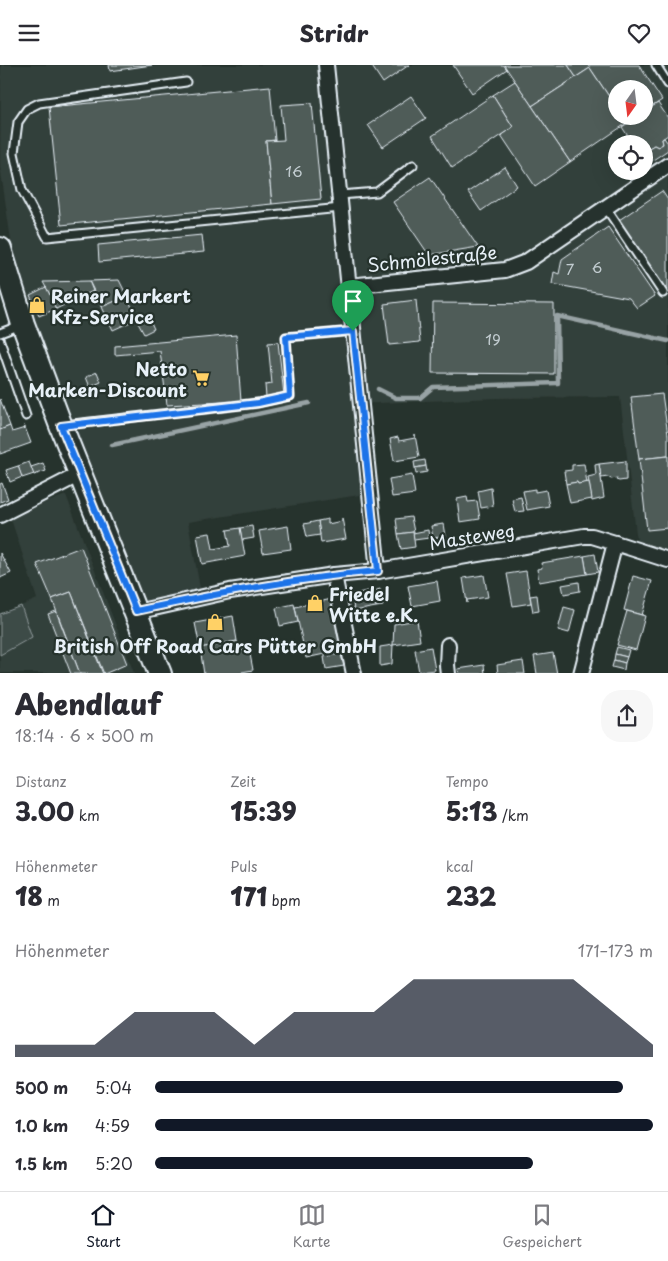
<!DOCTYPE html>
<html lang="de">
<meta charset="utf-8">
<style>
body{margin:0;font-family:"Playpen Sans",sans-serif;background:#f7f7f7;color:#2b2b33;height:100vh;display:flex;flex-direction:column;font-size:19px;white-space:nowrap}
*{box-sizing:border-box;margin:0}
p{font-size:16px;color:#7c7c81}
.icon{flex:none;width:28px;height:28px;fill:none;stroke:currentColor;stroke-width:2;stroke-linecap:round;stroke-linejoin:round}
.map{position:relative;height:608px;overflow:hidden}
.details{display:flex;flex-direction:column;background:#fff;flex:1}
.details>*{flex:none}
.needle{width:32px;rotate:194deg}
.controls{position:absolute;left:608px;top:15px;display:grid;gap:10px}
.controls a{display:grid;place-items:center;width:45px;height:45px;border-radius:50%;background:#fff;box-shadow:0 5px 20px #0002;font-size:25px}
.pin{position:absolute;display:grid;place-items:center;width:42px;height:42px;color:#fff;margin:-51px -21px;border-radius:50% 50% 50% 0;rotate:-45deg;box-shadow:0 0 5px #0007}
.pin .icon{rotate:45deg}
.round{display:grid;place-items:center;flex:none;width:52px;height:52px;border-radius:20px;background:#f7f7f7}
.overview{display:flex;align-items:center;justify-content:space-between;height:85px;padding:0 15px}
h1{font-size:28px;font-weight:800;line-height:38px}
.figures{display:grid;grid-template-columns:repeat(3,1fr);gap:8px;height:85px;padding:5px 15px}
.figures div{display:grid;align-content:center}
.figures b{font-size:25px;font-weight:800}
.figures small{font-size:14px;font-weight:400}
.figures p{font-size:14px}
.chart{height:140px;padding:10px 15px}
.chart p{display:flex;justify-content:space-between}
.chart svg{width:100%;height:90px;margin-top:5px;fill:#111827;opacity:.7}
ul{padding:0 15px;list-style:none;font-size:16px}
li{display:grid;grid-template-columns:80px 60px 1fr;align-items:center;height:38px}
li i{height:12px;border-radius:6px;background:#111827}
header{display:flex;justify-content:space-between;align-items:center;height:65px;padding:0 15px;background:#fff;font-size:22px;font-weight:800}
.tabs{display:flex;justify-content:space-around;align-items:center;height:70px;border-top:1px solid #e1e1e2;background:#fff;font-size:14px;color:#7c7c81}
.tabs a{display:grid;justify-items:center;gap:2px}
.tabs .selected{color:#111827}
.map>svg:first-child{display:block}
.built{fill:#333f3a;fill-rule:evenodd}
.green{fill:#3e4b47;stroke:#939ea0}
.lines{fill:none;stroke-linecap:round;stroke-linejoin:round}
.stream{stroke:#98a3a5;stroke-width:4.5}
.building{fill:#505c59;stroke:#e8f1f8}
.lane-casing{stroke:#e8f1f8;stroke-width:11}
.street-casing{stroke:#e8f1f8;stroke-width:18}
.primary-casing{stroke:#e8f1f8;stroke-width:26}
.lane{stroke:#26332d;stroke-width:7}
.street{stroke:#26332d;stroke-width:14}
.primary{stroke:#26332d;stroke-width:22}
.route-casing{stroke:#fff;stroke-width:10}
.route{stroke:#1a73e8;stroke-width:6}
.labels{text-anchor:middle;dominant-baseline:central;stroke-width:4.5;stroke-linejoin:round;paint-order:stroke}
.number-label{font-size:15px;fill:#c2ccd0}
.street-label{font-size:18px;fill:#e8f1f8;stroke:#26332d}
.poi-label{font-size:18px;font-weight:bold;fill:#e8f1f8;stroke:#26332d;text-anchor:start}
</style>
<header><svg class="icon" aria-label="menu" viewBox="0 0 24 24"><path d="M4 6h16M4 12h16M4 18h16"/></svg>Stridr<svg class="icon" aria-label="heart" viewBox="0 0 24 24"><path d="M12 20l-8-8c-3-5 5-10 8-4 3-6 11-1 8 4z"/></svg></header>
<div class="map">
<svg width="668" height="609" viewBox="0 0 668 609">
<rect width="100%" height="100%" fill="#26332d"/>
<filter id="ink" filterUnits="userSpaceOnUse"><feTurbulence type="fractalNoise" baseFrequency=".02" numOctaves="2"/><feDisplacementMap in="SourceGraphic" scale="10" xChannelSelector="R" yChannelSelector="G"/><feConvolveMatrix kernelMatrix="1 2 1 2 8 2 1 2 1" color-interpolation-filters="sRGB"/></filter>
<g filter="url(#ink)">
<g class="built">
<path d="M1 0H668V486L637 477 620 332 497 333 356 339 366 429 188 457 200 523 143 537 43 284 13 189 0 101ZM616 24H644V51H616ZM616 79H644V106H616Z"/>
<polygon points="66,430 134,608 0,608 0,590 32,572 21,541 37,534 10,451"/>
</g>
<polygon class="green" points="21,541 32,572 0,590 0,549"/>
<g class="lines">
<g class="stream">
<polyline points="378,324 396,333 420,333 433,322 558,318 557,251 668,276"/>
<polyline points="112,380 309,338"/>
</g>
</g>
<g class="building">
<polygon points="109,0 152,0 110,6"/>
<polygon points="371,0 409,0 383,18"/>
<polygon points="453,0 504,0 507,4 472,28"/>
<polygon points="504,0 568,0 576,12 532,41"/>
<polygon points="568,0 588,0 590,3 576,12"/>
<polygon points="588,0 639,0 662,35 644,47 644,24 616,24 616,42"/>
<polygon points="590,3 616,42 616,51 623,51 627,58 570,97 532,41"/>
<polygon points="515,16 570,97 535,121 501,70 513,62 493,30"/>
<polygon points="270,21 275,75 266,76 272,139 61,160 49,42"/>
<polygon points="493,30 513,62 452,103 432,71"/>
<polygon points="411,31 426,53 383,82 368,60"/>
<polygon points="312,38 321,134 272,139 266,76 284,75 281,40"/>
<polygon points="658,38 668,53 668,70 662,74 663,79 658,82 654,80 644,86 644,79 633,79 622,62 638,51 644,51 644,47"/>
<polygon points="664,73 668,78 668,85 647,99 644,94 644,86 654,80 658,82 663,79 662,74"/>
<polygon points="505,102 517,121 481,146 468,127"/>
<polygon points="430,112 478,182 429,190 393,137"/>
<polygon points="662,126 668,135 668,227 619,155"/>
<polygon points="608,162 655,231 637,243 629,233 552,219 554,207 559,209 562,194"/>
<polygon points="202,170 204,187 99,197 98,180"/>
<polygon points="119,215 127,231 102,242 89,216"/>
<polygon points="89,216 93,226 56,244 53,238 57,237 53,229 50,230 43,217"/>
<polygon points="46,222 50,230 53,229 57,237 53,238 56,244 39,251 30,230"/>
<polygon points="127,231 137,254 113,265 102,242"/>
<polygon points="416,235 420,277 389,280 384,239"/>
<polygon points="433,238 554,239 554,309 432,308"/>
<polygon points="149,253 154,264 144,269 138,258"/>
<polygon points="236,270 241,336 167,340 160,286 115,290 115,281"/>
<polygon points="278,277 284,330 266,332 265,320 272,319 268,278"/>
<polygon points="97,307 101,317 90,322 86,312"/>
<polygon points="662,329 668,370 668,391 639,394 631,332"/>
<polygon points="0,334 10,361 0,365"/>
<polygon points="24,360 31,378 0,389 0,365 10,361 12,367 25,363"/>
<polygon points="415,370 419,392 394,396 390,374 398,372 399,376 415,373"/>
<polygon points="668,391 668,463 647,465 639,394"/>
<polygon points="425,395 426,401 415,403 414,397"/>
<polygon points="626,396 626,415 619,416 616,415 617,413 611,414 608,412 601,413 599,399"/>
<polygon points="29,397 34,409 22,413 18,401"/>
<polygon points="43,398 46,406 34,410 31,402"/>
<polygon points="584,399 587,418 578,419 577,417 566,419 564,406 572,405 572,400"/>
<polygon points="599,399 604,433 592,436 588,412 596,410 595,400"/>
<polygon points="18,401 22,412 10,417 6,405"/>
<polygon points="426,401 427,407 416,409 415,403"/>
<polygon points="412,410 415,429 392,432 389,414"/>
<polygon points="577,417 578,419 589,417 592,434 570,438 566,419"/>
<polygon points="2,418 8,434 0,437 0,419"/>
<polygon points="491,423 493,441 481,443 478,426"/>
<polygon points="535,424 535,427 546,425 549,441 527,445 523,426"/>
<polygon points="467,432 468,437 477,436 480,454 460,457 457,434"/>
<polygon points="521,432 524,446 515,447 512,434"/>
<polygon points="411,452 414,467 398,469 396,454"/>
<polygon points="342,453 346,474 321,478 318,456 328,454 328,459 342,456"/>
<polygon points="318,456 320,470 307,472 304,459"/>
<polygon points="443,459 445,471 433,473 431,461"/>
<polygon points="252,461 254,473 242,475 240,463"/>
<polygon points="288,461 291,484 263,488 259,466"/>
<polygon points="240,463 245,491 202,499 197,470 210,468 213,484 230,481 227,465"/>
<polygon points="428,465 429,473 414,475 413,468"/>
<polygon points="413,467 415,482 401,484 398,469"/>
<polygon points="81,482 127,599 104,609 71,527 52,534 37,499"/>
<polygon points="0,488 11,508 0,513"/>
<polygon points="595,489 598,507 587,509 584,491"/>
<polygon points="584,491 587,509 539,517 537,504 542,503 541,498"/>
<polygon points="526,506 531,538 513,541 507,509"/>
<polygon points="484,510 488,532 467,535 467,538 463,513"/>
<polygon points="633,511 652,516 642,550 624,545"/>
<polygon points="437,516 440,536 412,541 408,521"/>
<polygon points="579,517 580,526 564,529 562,520"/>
<polygon points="380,524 383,541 376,542 374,526"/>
<polygon points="373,525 376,542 354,546 352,529"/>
<polygon points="71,527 103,609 80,609 52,534"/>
<polygon points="537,530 539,546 533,547 530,531"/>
<polygon points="332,534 343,585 306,593 295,542"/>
<polygon points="294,539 298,557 280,561 276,543"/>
<polygon points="564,542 575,545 569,568 558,565"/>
<polygon points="56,546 80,609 71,609 48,549"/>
<polygon points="627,546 645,551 636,585 617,580"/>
<polygon points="233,551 237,576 200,583 195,558"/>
<polygon points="417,555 420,576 393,580 394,559"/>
<polygon points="237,576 239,586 249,584 253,605 242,607 243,609 204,609 200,583"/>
<polygon points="393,580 392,599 380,601 380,582"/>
<polygon points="431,582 435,605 419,607 415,585"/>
<polygon points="617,582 629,585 627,592 615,589"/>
<polygon points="553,588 557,609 537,609 534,591"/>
<polygon points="341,589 344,601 326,604 324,592"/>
<polygon points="615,589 627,592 625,598 614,595"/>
<polygon points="614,595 625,598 624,605 612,602"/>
<polygon points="523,596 525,609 498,609 497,600"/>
<polygon points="484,600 485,609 459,609 458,604"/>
</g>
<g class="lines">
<g class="lane-casing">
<g id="lane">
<polyline points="656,0 668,19"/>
<polyline points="186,17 39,38 27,44 18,57 14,88 22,125 47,172 341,143"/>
<polyline points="340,130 377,127 413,100"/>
<polyline points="606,143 663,228"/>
<polyline points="0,268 21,260"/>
<polyline points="0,276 26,351"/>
<polyline points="64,360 258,338 290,331 286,272 353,266"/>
</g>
</g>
<g class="street-casing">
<g id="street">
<polyline points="326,0 378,506"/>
<polyline points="349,221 505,205 526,197 668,100"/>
<polyline points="0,450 80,409"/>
<polyline points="334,510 354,609"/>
<polyline points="136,547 230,526 334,510 378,506 584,471 592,471 615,478"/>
<polyline points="448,580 447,600 448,609"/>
<polyline points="581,609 615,478 668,495"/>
</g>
</g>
<g class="primary-casing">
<polyline id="primary" points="0,184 23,259 61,361 160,609"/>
</g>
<use href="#lane" class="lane"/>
<use href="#street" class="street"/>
<use href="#primary" class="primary"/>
</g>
</g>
<g class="lines" filter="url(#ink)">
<g class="route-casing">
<path id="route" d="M353 266 378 506C296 513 216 529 136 546L61 361 258 338 290 331 286 272Z"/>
</g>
<use href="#route" class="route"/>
</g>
<defs>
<g id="shop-bare" transform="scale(1.35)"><path d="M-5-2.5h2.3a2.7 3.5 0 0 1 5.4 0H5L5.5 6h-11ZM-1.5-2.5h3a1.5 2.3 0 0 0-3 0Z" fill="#ffd166" stroke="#26332d" stroke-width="2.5" paint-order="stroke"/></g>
<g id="supermarket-bare" transform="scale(1.35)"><path d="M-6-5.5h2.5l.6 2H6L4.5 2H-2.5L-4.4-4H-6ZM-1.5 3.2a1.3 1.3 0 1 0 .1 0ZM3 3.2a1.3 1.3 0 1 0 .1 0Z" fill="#ffd166" stroke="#26332d" stroke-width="2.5" paint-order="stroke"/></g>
</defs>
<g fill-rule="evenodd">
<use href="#shop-bare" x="37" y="240"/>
<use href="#supermarket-bare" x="201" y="313"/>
<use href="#shop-bare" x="315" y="538"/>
<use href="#shop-bare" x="215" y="557"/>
</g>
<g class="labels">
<g class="number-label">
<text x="294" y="105">16</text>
<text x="597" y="201">6</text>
<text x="570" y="203">7</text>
<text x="493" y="273">19</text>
</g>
<g class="street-label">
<text transform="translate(432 193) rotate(-6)">Schmölestraße</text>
<text transform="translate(472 471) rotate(-9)">Masteweg</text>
</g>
<g class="poi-label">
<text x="51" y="230">Reiner Markert<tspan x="51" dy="21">Kfz-Service</tspan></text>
<text x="187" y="303" text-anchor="end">Netto<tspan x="187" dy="21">Marken-Discount</tspan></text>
<text x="329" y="528">Friedel<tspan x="329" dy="21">Witte e.K.</tspan></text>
<text x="215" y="580" text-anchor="middle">British Off Road Cars Pütter GmbH</text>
</g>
</g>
</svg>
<div class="controls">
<a><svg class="needle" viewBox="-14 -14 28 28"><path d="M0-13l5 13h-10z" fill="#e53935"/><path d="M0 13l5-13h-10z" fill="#7c7c81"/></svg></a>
<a><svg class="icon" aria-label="locate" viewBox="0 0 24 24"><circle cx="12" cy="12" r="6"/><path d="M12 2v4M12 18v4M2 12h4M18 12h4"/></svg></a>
</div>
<div class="pin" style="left:353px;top:266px;background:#1e9e55"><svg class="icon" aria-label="arrive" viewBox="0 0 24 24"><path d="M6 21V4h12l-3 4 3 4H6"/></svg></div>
</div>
<section class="details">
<div class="overview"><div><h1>Abendlauf</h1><p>18:14 · 6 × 500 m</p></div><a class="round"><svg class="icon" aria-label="share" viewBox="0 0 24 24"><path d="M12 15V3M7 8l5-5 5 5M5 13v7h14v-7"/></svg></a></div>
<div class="figures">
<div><p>Distanz</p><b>3.00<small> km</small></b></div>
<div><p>Zeit</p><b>15:39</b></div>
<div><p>Tempo</p><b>5:13<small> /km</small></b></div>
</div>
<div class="figures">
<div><p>Höhenmeter</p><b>18<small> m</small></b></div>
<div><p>Puls</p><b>171<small> bpm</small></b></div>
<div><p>kcal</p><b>232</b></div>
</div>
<div class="chart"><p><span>Höhenmeter</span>171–173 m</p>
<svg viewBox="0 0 160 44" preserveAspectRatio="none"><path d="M0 44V38L10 38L20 38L30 22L40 22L50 22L60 38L70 22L80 22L90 22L100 6L110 6L120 6L130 6L140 6L150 22L160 38V44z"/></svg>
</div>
<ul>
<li><b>500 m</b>5:04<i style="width:94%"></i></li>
<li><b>1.0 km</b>4:59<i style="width:100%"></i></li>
<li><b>1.5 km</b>5:20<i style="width:76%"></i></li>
</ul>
</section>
<nav class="tabs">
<a class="selected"><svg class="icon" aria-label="home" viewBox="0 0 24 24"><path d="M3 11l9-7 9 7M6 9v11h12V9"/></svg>Start</a>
<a><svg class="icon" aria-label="map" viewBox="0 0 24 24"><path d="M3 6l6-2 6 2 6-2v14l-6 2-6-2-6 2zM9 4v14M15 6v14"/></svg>Karte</a>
<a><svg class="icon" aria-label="saved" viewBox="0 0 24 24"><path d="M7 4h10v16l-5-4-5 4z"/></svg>Gespeichert</a>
</nav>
